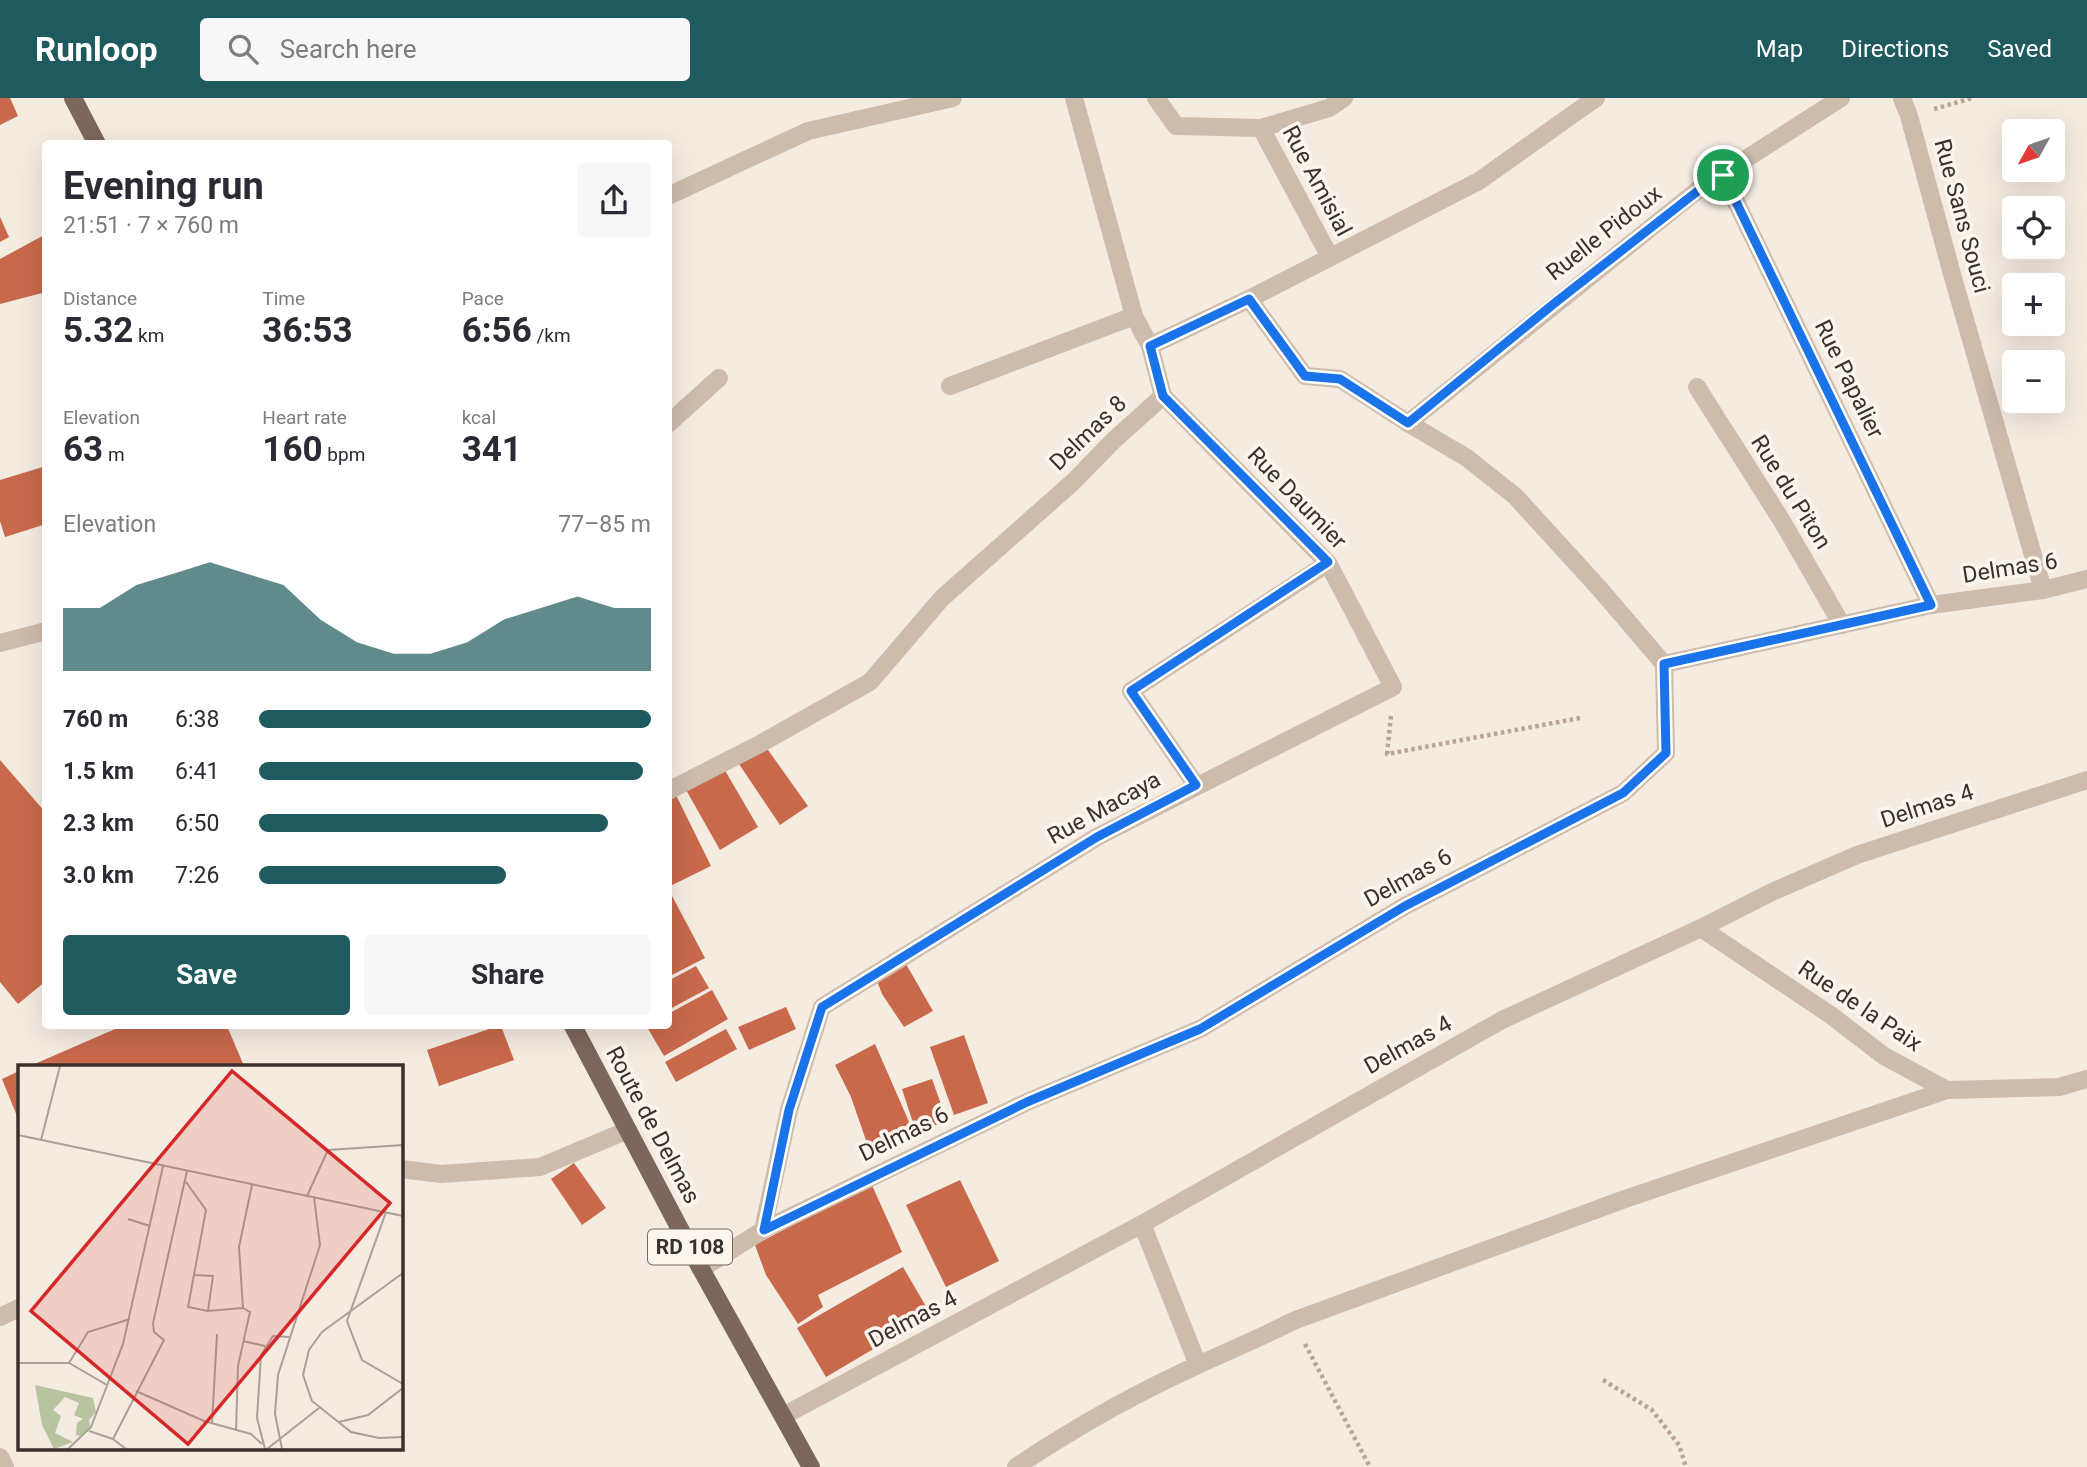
<!DOCTYPE html>
<meta charset="utf-8">
<style>
body{margin:0;font-family:Roboto,sans-serif;background:#f7f7f7;color:#2b2b33;height:100vh;display:flex;flex-direction:column;font-size:26px;white-space:nowrap}
*{box-sizing:border-box;margin:0}
p{font-size:23px;color:#7c7c81}
.icon{flex:none;width:38px;height:38px;fill:none;stroke:currentColor;stroke-width:2;stroke-linecap:round;stroke-linejoin:round}
.map{position:relative;flex:1;overflow:hidden}
.panel{position:absolute;left:42px;top:42px;width:630px;height:889px;display:flex;flex-direction:column;background:#fff;border-radius:7px;box-shadow:0 7px 28px #0002}
.panel>*{flex:none}
.needle{width:46px;rotate:230deg}
.buttons{position:absolute;left:2002px;top:21px;display:grid;gap:14px}
.buttons a{display:grid;place-items:center;width:63px;height:63px;border-radius:7px;background:#fff;box-shadow:0 7px 28px #0002;font-size:35px}
.pin{position:absolute;display:grid;place-items:center;width:60px;height:60px;color:#fff;margin:-30px;border:4px solid #fff;border-radius:50%;box-shadow:0 2px 7px #0007}
.round{display:grid;place-items:center;flex:none;width:74px;height:74px;border-radius:7px;background:#f7f7f7}
.summary{display:flex;align-items:center;justify-content:space-between;height:119px;padding:0 21px}
h1{font-size:38px;font-weight:700;line-height:52px}
.metrics{display:grid;grid-template-columns:repeat(3,1fr);gap:10px;height:119px;padding:7px 21px}
.metrics div{display:grid;align-content:center}
.metrics b{font-size:35px;font-weight:700}
.metrics small{font-size:19px;font-weight:400}
.metrics p{font-size:19px}
.chart{height:196px;padding:14px 21px}
.chart p{display:flex;justify-content:space-between}
.chart svg{width:100%;height:126px;margin-top:7px;fill:#1f5a5e;opacity:.7}
.button{display:flex;gap:14px;margin-top:auto;padding:14px 21px}
.button a{flex:1;height:80px;border-radius:7px;background:#1f5a5e;color:#fff;font-size:28px;font-weight:700;line-height:80px;text-align:center}
.button a+a{background:#f7f7f7;color:#2b2b33}
ul{padding:0 21px;list-style:none;font-size:23px}
li{display:grid;grid-template-columns:112px 84px 1fr;align-items:center;height:52px}
li i{height:18px;border-radius:9px;background:#1f5a5e}
header{display:flex;align-items:center;gap:42px;box-sizing:border-box;height:98px;padding:0 35px;background:#1f5a5e;color:#fff}
header strong{font-size:33px}
nav{display:flex;gap:38px;margin-inline-start:auto;font-size:24px}
.search{width:490px;height:63px;background:#f7f7f7;display:flex;align-items:center;gap:18px;box-sizing:border-box;padding:0 24px;border-radius:7px;color:#7c7c81;font-size:26px}
.map>svg:first-child{display:block}
.building{fill:#c8694b}
.lines{fill:none;stroke-linecap:round;stroke-linejoin:round}
.path{stroke:#b9a596;stroke-width:4.5;stroke-dasharray:3.5 3.5;stroke-linecap:butt}
.minor{stroke:#cdbbac;stroke-width:18}
.major{stroke:#7d675c;stroke-width:18}
.route-casing{stroke:#fff;stroke-width:14}
.route{stroke:#1a73e8;stroke-width:9}
.labels{text-anchor:middle;dominant-baseline:central;stroke-width:7;stroke-linejoin:round;paint-order:stroke}
.shield{fill:#fbf5ee;stroke:#756b66;stroke-width:2}
.shield-label{font-size:21px;font-weight:bold;fill:#3b302b}
.street-label{font-size:23px;fill:#3b302b;stroke:#fbf5ee}
.inset-road{fill:none;stroke:#aaa098;stroke-width:2}
.view{fill:#d62828;fill-opacity:0.15;stroke:#d62828;stroke-width:3.5}
.inset-edge{fill:none;stroke:#3b302b;stroke-width:3.5}
</style>
<header>
<strong>Runloop</strong>
<div class="search"><svg class="icon" aria-label="search" viewBox="0 0 24 24"><circle cx="10" cy="10" r="6"/><path d="M15 15l6 6"/></svg>Search here</div>
<nav><a>Map</a><a>Directions</a><a>Saved</a></nav>
</header>
<div class="map">
<svg width="2087" height="1369" viewBox="0 0 2087 1369">
<rect width="100%" height="100%" fill="#f4ebe1"/>
<g class="building">
<polygon points="0,0 10,0 18,18 0,27"/>
<polygon points="0,119 9,139 0,144"/>
<polygon points="46,136 46,194 0,206 0,161"/>
<polygon points="46,368 46,426 5,439 0,423 0,382"/>
<polygon points="763,645 808,708 780,727 737,663"/>
<polygon points="0,662 46,715 46,883 18,906 0,884"/>
<polygon points="723,669 758,729 720,752 685,690"/>
<polygon points="674,693 711,768 668,789 668,696"/>
<polygon points="671,796 705,860 668,879 668,797"/>
<polygon points="906,866 933,913 904,929 882,896 877,883"/>
<polygon points="696,868 709,890 668,912 668,883"/>
<polygon points="712,892 728,921 664,958 647,929 668,928 668,916"/>
<polygon points="786,909 796,931 749,952 738,929"/>
<polygon points="122,928 227,928 244,968 30,968"/>
<polygon points="498,928 501,928 514,962 439,988 427,952"/>
<polygon points="726,931 737,951 676,984 665,964"/>
<polygon points="964,937 988,1005 954,1017 930,949"/>
<polygon points="875,946 913,1033 868,1048 851,999 835,967"/>
<polygon points="19,973 19,1023 2,981"/>
<polygon points="932,981 947,1023 916,1034 902,991"/>
<polygon points="574,1065 606,1110 582,1127 551,1081"/>
<polygon points="960,1082 999,1163 946,1189 906,1107"/>
<polygon points="871,1085 902,1154 818,1197 823,1209 798,1226 766,1177 755,1147"/>
<polygon points="903,1169 931,1217 826,1279 797,1230"/>
</g>
<g class="lines">
<g class="path">
<polyline points="1934,11 1972,0"/>
<polyline points="1391,618 1387,656 1580,620"/>
<polyline points="1305,1246 1370,1369"/>
<polyline points="1603,1282 1652,1312 1679,1347 1686,1369"/>
</g>
<g class="minor">
<polyline points="1074,0 1134,218 1150,248"/>
<polyline points="1156,0 1176,28 1261,30 1329,10 1344,0"/>
<polyline points="1902,0 1909,18 1952,176 2043,492"/>
<polyline points="1261,30 1330,159"/>
<polyline points="1723,77 1931,507"/>
<polyline points="668,98 808,33 953,0"/>
<polyline points="1249,201 1305,278 1340,281 1408,325 1467,360 1515,398 1599,490 1664,566"/>
<polyline points="950,288 1134,218"/>
<polyline points="1697,289 1782,423 1842,527"/>
<polyline points="1408,325 1699,91 1841,0"/>
<polyline points="668,326 719,280"/>
<polyline points="0,545 46,533"/>
<polyline points="1196,687 1131,593 1328,465"/>
<polyline points="668,693 760,646 870,584 942,500 1073,384 1114,342 1163,298 1150,248 1249,201 1479,83 1596,0"/>
<polyline points="1701,830 1832,918 1884,958 1947,992 2059,989 2087,981"/>
<polyline points="401,1071 441,1076 540,1069 628,1032"/>
<polyline points="1142,1126 1198,1267"/>
<polyline points="763,1132 789,1012 822,909 1097,739 1393,589 1328,465 1163,298"/>
<polyline points="701,1171 763,1132 1027,1004 1200,931 1405,808 1623,695 1666,655 1664,566 1931,507 2043,492 2087,481"/>
<polyline points="0,1219 19,1210"/>
<polyline points="783,1318 1142,1126 1502,922 1701,830 1772,794 1857,757 2087,682"/>
<polyline points="0,1359 5,1369"/>
<path d="M1016 1369C1074 1330 1136 1295 1200 1266 1231 1252 1262 1239 1293 1223L1625 1101 1947 992"/>
</g>
<g class="major">
<polyline points="73,0 97,46"/>
<polyline points="573,928 701,1171 811,1369"/>
</g>
</g>
<g class="lines">
<g class="route-casing">
<polygon id="route" points="1723,77 1931,507 1664,566 1666,655 1623,695 1405,808 1200,931 1027,1004 764,1132 789,1012 822,909 1097,739 1196,687 1131,593 1328,464 1163,298 1150,248 1249,201 1305,278 1340,281 1408,325 1556,204 1699,92"/>
</g>
<use href="#route" class="route"/>
</g>
<g class="labels">
<rect class="shield" x="648" y="1131.5" width="84" height="35" rx="5"/>
<g class="shield-label">
<text x="690" y="1149">RD 108</text>
</g>
<g class="street-label">
<text transform="translate(1317 83) rotate(62)">Rue Amisial</text>
<text transform="translate(1962 118) rotate(75)">Rue Sans Souci</text>
<text transform="translate(1604 135) rotate(-38)">Ruelle Pidoux</text>
<text transform="translate(1849 281) rotate(64)">Rue Papalier</text>
<text transform="translate(1088 335) rotate(-44)">Delmas 8</text>
<text transform="translate(1791 394) rotate(58)">Rue du Piton</text>
<text transform="translate(1297 400) rotate(46)">Rue Daumier</text>
<text transform="translate(2010 470) rotate(-9)">Delmas 6</text>
<text transform="translate(1927 708) rotate(-18)">Delmas 4</text>
<text transform="translate(1104 710) rotate(-29)">Rue Macaya</text>
<text transform="translate(1408 780) rotate(-29)">Delmas 6</text>
<text transform="translate(1860 908) rotate(34)">Rue de la Paix</text>
<text transform="translate(1408 947) rotate(-29)">Delmas 4</text>
<text transform="translate(653 1027) rotate(62)">Route de Delmas</text>
<text transform="translate(904 1036) rotate(-26)">Delmas 6</text>
<text transform="translate(913 1221) rotate(-28)">Delmas 4</text>
</g>
</g>
<g transform="translate(18 967)">
<rect width="385" height="385" fill="#f4ebe1"/>
<path d="M17 320 75 333 78 347 71 355 72 362 64 371 58 370 59 358 65 354 56 350 61 338 47 332 35 345 43 351 37 368 55 377 36 384 24 360Z" fill="#b8c4a0"/>
<path class="inset-road" d="M0 70 385 151M23 75 42 1M168 117 188 145 170 242 190 246 225 243M289 131 310 85 385 80M368 147 329 256 344 295 385 319M110 154 132 161M385 208 304 267 291 285 285 310 294 336 333 367 361 373 385 372M177 210 195 211 190 246M225 276 247 281M0 298H51L89 320M51 298 70 267 112 254M118 326 186 356 233 369 244 379M321 357 350 350 385 323M194 359 199 269M71 366 95 374M218 366 220 301 232 247 225 243 221 182 234 120M50 384 73 362 105 279 145 101M108 384 95 374 146 275 136 267 135 258 169 106M247 384 239 353 243 290 255 271 271 272M249 384 301 343M264 384 257 349 260 310 302 180 296 132"/>
<path class="view" d="M214 6 372 138 170 379 13 246Z"/>
<rect width="385" height="385" class="inset-edge"/>
</g>
</svg>
<div class="buttons">
<a><svg class="needle" viewBox="-14 -14 28 28"><path d="M0-13l5 13h-10z" fill="#e53935"/><path d="M0 13l5-13h-10z" fill="#7c7c81"/></svg></a>
<a><svg class="icon" aria-label="locate" viewBox="0 0 24 24"><circle cx="12" cy="12" r="6"/><path d="M12 2v4M12 18v4M2 12h4M18 12h4"/></svg></a>
<a>+</a>
<a>−</a>
</div>
<div class="pin" style="left:1723px;top:77px;background:#1e9e55"><svg class="icon" aria-label="arrive" viewBox="0 0 24 24"><path d="M6 21V4h12l-3 4 3 4H6"/></svg></div>
<section class="panel">
<div class="summary"><div><h1>Evening run</h1><p>21:51 · 7 × 760 m</p></div><a class="round"><svg class="icon" aria-label="share" viewBox="0 0 24 24"><path d="M12 15V3M7 8l5-5 5 5M5 13v7h14v-7"/></svg></a></div>
<div class="metrics">
<div><p>Distance</p><b>5.32<small> km</small></b></div>
<div><p>Time</p><b>36:53</b></div>
<div><p>Pace</p><b>6:56<small> /km</small></b></div>
</div>
<div class="metrics">
<div><p>Elevation</p><b>63<small> m</small></b></div>
<div><p>Heart rate</p><b>160<small> bpm</small></b></div>
<div><p>kcal</p><b>341</b></div>
</div>
<div class="chart"><p><span>Elevation</span>77–85 m</p>
<svg viewBox="0 0 160 44" preserveAspectRatio="none"><path d="M0 44V22L10 22L20 14L30 10L40 6L50 10L60 14L70 26L80 34L90 38L100 38L110 34L120 26L130 22L140 18L150 22L160 22V44z"/></svg>
</div>
<ul>
<li><b>760 m</b>6:38<i style="width:100%"></i></li>
<li><b>1.5 km</b>6:41<i style="width:98%"></i></li>
<li><b>2.3 km</b>6:50<i style="width:89%"></i></li>
<li><b>3.0 km</b>7:26<i style="width:63%"></i></li>
</ul>
<div class="button"><a>Save</a><a>Share</a></div>
</section>
</div>
